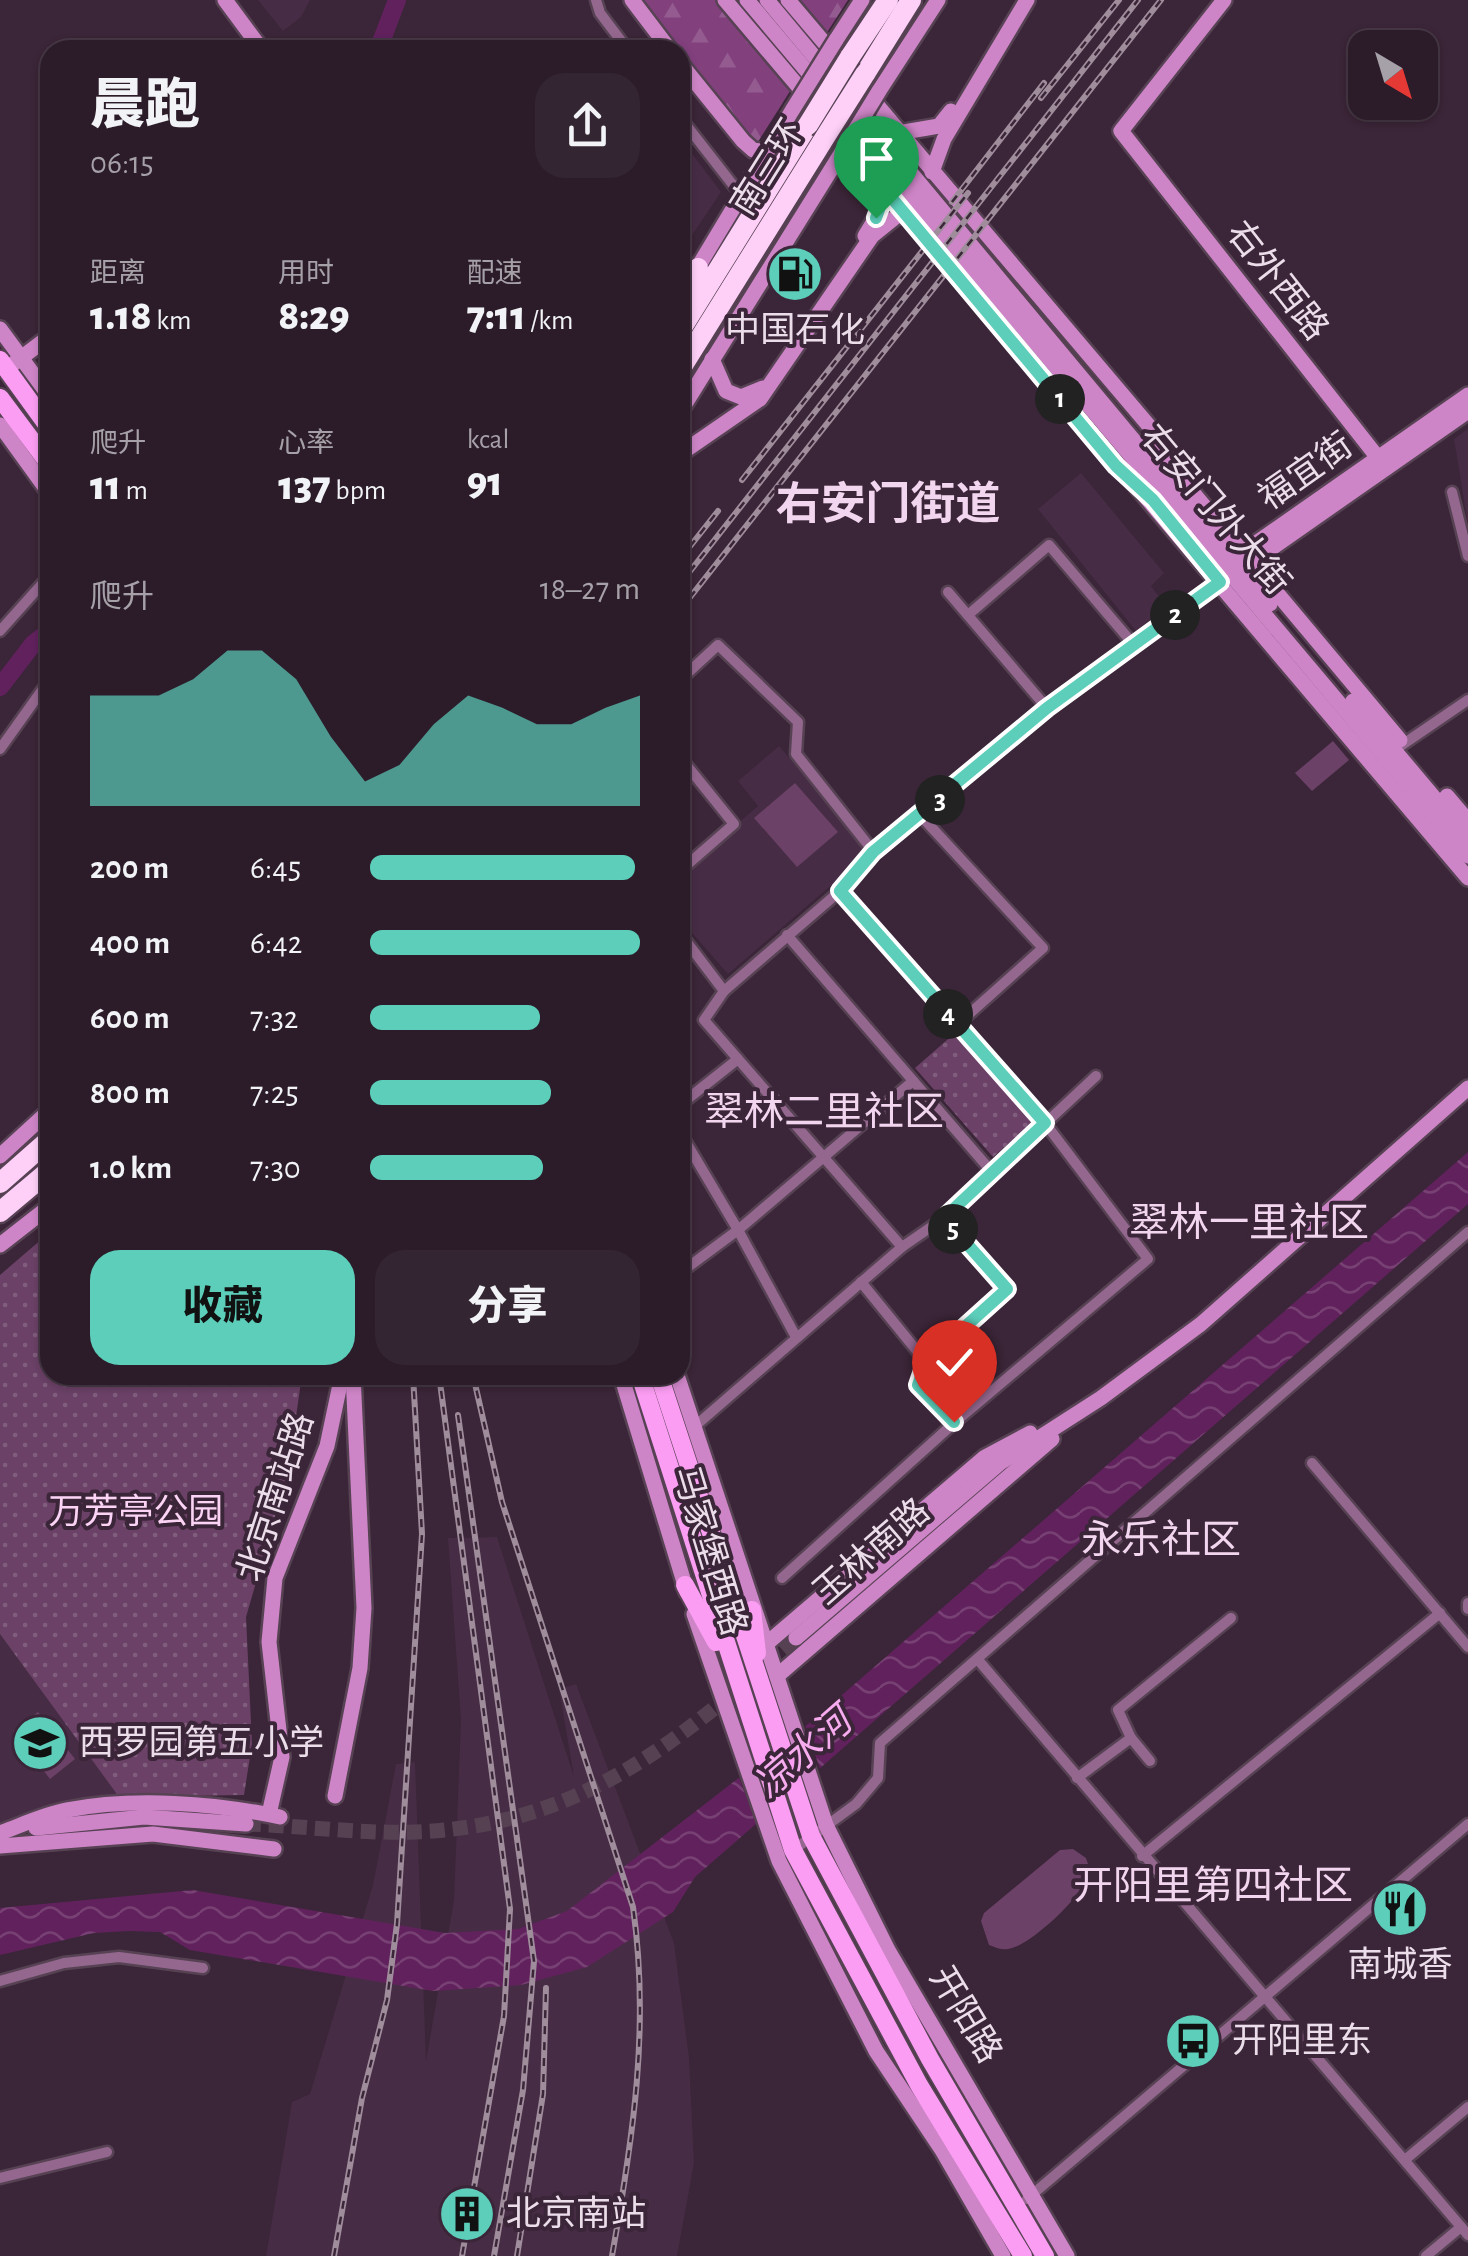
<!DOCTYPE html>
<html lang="zh">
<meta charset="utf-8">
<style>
body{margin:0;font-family:"Alegreya Sans","Noto Sans SC",sans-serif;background:#342532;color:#f1f3f6;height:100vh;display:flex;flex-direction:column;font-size:38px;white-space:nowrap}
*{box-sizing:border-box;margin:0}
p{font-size:32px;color:#a6a1a8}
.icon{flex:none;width:55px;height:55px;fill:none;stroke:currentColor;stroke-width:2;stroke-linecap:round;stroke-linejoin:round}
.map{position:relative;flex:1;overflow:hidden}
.drawer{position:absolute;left:40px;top:40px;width:650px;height:1345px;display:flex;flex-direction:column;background:#2c1c2a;border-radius:30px;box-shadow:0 2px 8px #0004,0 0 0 2px #483a47}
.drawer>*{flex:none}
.needle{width:65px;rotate:142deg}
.controls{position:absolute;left:1348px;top:30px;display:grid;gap:20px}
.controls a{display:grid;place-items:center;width:90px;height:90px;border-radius:20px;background:#2c1c2a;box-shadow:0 2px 8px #0004,0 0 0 2px #483a47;font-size:50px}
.pin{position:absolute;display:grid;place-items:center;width:85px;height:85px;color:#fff;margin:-102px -42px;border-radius:50% 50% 50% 0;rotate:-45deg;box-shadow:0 0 10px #0007}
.pin .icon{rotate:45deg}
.km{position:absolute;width:50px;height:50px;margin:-25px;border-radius:50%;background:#222;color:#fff;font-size:28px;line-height:50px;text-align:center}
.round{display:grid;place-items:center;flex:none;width:105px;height:105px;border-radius:30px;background:#342532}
.summary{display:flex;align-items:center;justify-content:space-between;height:170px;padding:0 50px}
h1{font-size:55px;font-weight:800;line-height:75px}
.metrics{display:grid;grid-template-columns:repeat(3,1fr);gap:15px;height:170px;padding:10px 50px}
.metrics div{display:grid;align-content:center}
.metrics b{font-size:42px;font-weight:800}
.metrics small{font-size:28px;font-weight:400}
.metrics p{font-size:28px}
.chart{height:280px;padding:20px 50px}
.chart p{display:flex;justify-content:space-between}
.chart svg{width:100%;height:180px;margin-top:10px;fill:#5cceba;opacity:.7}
.cta{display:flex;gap:20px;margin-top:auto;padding:20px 50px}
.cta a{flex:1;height:115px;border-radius:30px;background:#5cceba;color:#111;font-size:40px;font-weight:800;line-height:115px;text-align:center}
.cta a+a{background:#342532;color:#f1f3f6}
ul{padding:0 50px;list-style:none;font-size:32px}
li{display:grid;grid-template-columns:160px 120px 1fr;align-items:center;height:75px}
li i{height:25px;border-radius:12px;background:#5cceba}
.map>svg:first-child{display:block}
.built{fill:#472c45}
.grass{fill:url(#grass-dots)}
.forest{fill:url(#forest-firs)}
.pitch{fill:#6b4167}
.water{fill:url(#water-waves)}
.pier{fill:#3b2538}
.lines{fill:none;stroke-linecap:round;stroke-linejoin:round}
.river{stroke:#61215d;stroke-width:18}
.secondary-tunnel{stroke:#564153;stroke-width:15;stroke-dasharray:15 8;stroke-linecap:butt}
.street-casing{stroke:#574254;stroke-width:15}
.secondary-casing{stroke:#574254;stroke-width:20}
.primary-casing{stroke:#574254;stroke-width:22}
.highway-casing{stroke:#574254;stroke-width:25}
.street{stroke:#94678f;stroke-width:10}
.secondary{stroke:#ce85c7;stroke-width:15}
.primary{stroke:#fb9df2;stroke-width:18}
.highway{stroke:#fed0f8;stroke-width:20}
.rail-casing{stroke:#9f8d9c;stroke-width:6}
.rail{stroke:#3b2538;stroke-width:2.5;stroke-dasharray:8;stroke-linecap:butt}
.secondary-bridge-casing{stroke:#574254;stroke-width:20;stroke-linecap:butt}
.highway-bridge-casing{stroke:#574254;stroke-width:25;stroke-linecap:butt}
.secondary-bridge{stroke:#ce85c7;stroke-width:15}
.highway-bridge{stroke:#fed0f8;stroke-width:20}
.route-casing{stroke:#fff;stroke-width:20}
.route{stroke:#5cceba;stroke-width:12}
.labels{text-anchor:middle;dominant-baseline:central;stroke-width:8;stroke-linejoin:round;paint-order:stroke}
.street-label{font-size:35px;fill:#ecddea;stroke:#3b2538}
.poi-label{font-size:35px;fill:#ecddea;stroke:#3b2538;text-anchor:start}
.park-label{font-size:35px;fill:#fad3f5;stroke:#3b2538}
.water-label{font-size:38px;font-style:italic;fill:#f6acee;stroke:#3b2538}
.quarter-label{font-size:40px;fill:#f2d5ee;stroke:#3b2538}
.district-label{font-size:45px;font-weight:bold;fill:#f2d5ee;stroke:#3b2538}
</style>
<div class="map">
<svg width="1468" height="2256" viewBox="0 0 1468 2256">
<defs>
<pattern id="grass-dots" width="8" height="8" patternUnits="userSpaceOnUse" patternTransform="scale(2.5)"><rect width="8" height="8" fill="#6b4167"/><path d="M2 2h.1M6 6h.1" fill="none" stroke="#805c7d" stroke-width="1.8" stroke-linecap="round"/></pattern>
<pattern id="forest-firs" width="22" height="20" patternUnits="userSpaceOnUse" patternTransform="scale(2.5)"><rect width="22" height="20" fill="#82407d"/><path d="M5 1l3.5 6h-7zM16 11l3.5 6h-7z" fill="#945b90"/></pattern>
<pattern id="water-waves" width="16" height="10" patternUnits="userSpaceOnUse" patternTransform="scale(2.5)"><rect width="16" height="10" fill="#61215d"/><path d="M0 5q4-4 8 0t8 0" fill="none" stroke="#784174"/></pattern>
</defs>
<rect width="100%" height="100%" fill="#3b2538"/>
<g class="built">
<polygon points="258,0 310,0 301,17 283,31"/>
<polygon points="680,138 721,192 680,253"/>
<polygon points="1468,429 1468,525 1454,439"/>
<polygon points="1081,473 1164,573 1151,586 1166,606 1136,631 1038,509"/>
<polygon points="779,746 870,852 728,974 680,919 680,873 758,806 738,781"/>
<polygon points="497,1537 574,1777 559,1689 576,1684 674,1943 689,2058 694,2163 677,2256 266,2256 292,2102 310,2094 373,1885 396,1764 415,1762 426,2061 454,1900 461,1720 448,1538"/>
<polygon points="0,1634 119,1797 65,1803 0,1823"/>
</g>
<g class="grass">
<polygon points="955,1033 1033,1122 993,1157 915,1068"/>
<polygon points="50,1232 50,1375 302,1375 288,1472 246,1617 252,1744 244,1795 119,1797 0,1634 0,1275"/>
</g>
<g class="forest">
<polygon points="635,0 720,0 792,88 756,145"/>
<polygon points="792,0 848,0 824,37"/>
</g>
<g class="pitch">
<polygon points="1333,741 1349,760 1312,791 1295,773"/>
<polygon points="795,783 838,832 797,867 754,818"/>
<polygon points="38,1712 75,1759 50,1779 13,1731"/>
<path d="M1073 1849 1086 1858 1090 1870C1089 1891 1033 1943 1012 1948 1003 1951 997 1948 989 1945L981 1921 984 1913 1060 1850Z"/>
</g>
<polygon class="water" points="1468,1152 1468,1204 695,1877 673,1912 587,1967 521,1985 433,1991 190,1950 160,1932 129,1931 94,1933 0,1955 0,1908 193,1890 445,1933 518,1929 567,1911 812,1721"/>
<polygon class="pier" points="804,1722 821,1772 758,1828 737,1772"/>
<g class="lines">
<g class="river">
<polyline points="378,50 397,0"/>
<polyline points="0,687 33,644 50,631"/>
</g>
<g class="secondary-tunnel">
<polyline points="765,1665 796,1638"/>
<path d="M246 1824C311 1826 381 1837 445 1830 569 1817 655 1760 748 1680"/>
</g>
<g class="street-casing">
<g id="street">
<polyline points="596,0 600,13 628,50"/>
<polyline points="680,117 740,194"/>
<polyline points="1452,492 1468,556"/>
<polyline points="948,592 1047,708"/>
<polyline points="968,615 1049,545 1134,645"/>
<polyline points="0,631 50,575"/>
<polyline points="680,680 718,645 798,722 796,754 873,851"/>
<polyline points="1399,747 1468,700"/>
<polyline points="0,749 50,679"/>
<polyline points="680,757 734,824 680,871"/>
<polyline points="921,816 1043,948 958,1024"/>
<polyline points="680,933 724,991"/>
<polyline points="787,935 992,1172"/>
<polyline points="680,1105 738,1059"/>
<polyline points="680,1132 738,1230 913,1081"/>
<polyline points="944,1218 1007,1289 926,1362 918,1385 954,1423"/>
<polyline points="902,1247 704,1020 724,991 840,891 873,851 1047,708 1223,580"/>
<polyline points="680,1273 738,1230 796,1337"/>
<polyline points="861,1282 926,1362"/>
<polyline points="694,1427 902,1247 944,1218 1096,1076"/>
<polyline points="1312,1463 1468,1647"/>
<polyline points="782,1578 954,1423 1148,1259 1045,1123 840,891"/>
<polyline points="1468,1603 1468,1609"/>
<polyline points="979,1661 1468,2235"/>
<polyline points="1150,1761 1131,1738 1118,1710 1231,1618"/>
<polyline points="1077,1778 1131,1738"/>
<polyline points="792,1851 856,1804 878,1778 880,1743 1468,1232"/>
<polyline points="1142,1856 1440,1613"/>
<polyline points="0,1981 64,1963 119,1957 203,1968"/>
<polyline points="1406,2159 1468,2107"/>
<polyline points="0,2178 107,2152"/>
<polyline points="1027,2199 1468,1824"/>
<polyline points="1426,2256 1461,2227"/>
</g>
</g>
<g class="secondary-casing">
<g id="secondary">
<polyline points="225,0 262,50"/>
<polyline points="632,0 670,50"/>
<polyline points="725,0 1468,878"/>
<polyline points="747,0 1468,856"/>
<polyline points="767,0 1270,604"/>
<polyline points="788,0 1155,433 1184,482 1400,740"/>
<polyline points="1224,0 1121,131 1386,468"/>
<polyline points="836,40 862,0"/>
<polyline points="680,63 743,141 753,150 767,152"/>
<polyline points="879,91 938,0"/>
<polyline points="898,133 939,126 951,111"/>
<polyline points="932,172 944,139 1027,0"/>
<polyline points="865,236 876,218 886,184"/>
<polyline points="692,277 793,109"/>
<polyline points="0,329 50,397"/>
<polyline points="712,359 726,391 741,397 763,388"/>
<polyline points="13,364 50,336"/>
<polyline points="680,412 837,160"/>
<polyline points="0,425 50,494"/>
<polyline points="680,454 760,399 872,236 908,207"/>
<polyline points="1239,555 1468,395"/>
<polyline points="1246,566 1468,411"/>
<polyline points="1353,701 1468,838"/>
<polyline points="1447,796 1468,821"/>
<polyline points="0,1156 50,1110"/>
<polyline points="0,1245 50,1206"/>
<polyline points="621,1375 687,1592"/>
<polyline points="677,1375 826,1825 888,1950 1067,2256"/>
<polyline points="694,1614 779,1861 876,2051 942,2150 1003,2256"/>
<polyline points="796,1638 1000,1463 1101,1398 1201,1324 1468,1088"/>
<polyline points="765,1645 985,1457 1030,1433"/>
<polyline points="777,1676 1052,1439"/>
<polyline points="335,1796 360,1668 364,1608 353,1375"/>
<polyline points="269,1814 282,1757 269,1642 275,1578 327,1446 342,1375"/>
<polyline points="36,1828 144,1817 246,1824"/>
<path d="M0 1833C22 1825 45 1814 67 1810 133 1797 215 1803 280 1817"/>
<polyline points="0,1846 153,1834 274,1849"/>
</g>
</g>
<g class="primary-casing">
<g id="primary">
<polyline points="0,360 50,429"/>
<polyline points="0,398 50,465"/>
<polyline points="640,1375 793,1850 919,2085 1023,2256"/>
<polyline points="659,1375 811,1836 930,2059 1045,2256"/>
<polyline points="685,1585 716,1642"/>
<polyline points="752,1610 757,1653"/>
</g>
</g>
<g class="highway-casing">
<g id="highway">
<polyline points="850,57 888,0"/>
<polyline points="865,74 911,0"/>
<polyline points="680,309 698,268"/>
<polyline points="680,331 808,125"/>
<polyline points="680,370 822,142"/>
<polyline points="0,1183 50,1139"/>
<polyline points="0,1212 50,1170"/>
</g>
</g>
<use href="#street" class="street"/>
<use href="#secondary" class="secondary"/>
<use href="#primary" class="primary"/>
<use href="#highway" class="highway"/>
<g class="rail-casing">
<g id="rail">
<polyline points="1041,98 1119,0"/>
<polyline points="952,202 1044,83"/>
<polyline points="742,480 968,193"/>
<polyline points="680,559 718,511"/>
<polyline points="680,584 1138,0"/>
<polyline points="680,610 1161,0"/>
<polyline points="439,1375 510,1909 504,2016 462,2256"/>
<path d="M473 1375 502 1502 633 1907C650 2027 633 2138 612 2256"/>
<polyline points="458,1415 534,1961 523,2090 494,2256"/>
<polyline points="334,2256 362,2098 387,2000 397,1924 422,1534 413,1375"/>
<polyline points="517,2256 543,2094 546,1988"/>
</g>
</g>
<use href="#rail" class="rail"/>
<g class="secondary-bridge-casing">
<g id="secondary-bridge">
<polyline points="793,109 836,40"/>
<polyline points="837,160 879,91"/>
</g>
</g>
<g class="highway-bridge-casing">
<g id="highway-bridge">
<polyline points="808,125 850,57"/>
<polyline points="822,142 865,74"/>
</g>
</g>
<use href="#secondary-bridge" class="secondary-bridge"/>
<use href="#highway-bridge" class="highway-bridge"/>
</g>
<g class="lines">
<g class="route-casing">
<polyline id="route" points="876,218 886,191 1116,466 1153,500 1220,582 1047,708 873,852 840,891 1045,1123 944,1218 1007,1289 926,1362 918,1385 954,1422"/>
</g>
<use href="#route" class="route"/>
</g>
<defs>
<g id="fuel-disc" transform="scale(2.875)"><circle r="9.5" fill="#5cceba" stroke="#3b2538"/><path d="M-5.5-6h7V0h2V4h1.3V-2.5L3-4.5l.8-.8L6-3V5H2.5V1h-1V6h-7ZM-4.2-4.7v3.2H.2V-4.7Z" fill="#111"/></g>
<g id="school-disc" transform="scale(2.875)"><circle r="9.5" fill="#5cceba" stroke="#3b2538"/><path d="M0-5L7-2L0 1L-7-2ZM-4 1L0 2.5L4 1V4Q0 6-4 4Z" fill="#111"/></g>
<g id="restaurant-disc" transform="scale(2.875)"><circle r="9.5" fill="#5cceba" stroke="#3b2538"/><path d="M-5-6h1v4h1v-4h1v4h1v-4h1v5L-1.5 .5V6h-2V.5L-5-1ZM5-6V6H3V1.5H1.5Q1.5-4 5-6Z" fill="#111"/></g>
<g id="bus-disc" transform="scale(2.875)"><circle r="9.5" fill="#5cceba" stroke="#3b2538"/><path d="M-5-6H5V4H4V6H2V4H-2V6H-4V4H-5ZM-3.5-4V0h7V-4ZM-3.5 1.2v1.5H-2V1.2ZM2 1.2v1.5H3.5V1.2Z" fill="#111"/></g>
<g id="building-disc" transform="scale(2.875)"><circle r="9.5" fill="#5cceba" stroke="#3b2538"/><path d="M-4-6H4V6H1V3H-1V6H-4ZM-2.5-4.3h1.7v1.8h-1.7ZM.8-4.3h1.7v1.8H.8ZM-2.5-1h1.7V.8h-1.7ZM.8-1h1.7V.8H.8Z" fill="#111"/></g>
</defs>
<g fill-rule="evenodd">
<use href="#fuel-disc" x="795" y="274"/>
<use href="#school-disc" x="40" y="1743"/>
<use href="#restaurant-disc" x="1400" y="1909"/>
<use href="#bus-disc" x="1193" y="2041"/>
<use href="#building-disc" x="467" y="2214"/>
</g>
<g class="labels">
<g class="street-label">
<text transform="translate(768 168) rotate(-58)">南三环</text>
<text transform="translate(1277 281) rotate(52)">右外西路</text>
<text transform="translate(1306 472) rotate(-35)">福宜街</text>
<text transform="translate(1215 510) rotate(50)">右安门外大街</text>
<text transform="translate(276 1497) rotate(-72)">北京南站路</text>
<text transform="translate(709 1551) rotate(73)">马家堡西路</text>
<text transform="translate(872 1552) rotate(-41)">玉林南路</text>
<text transform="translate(965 2015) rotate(59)">开阳路</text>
</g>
<g class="poi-label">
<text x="795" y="330" text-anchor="middle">中国石化</text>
<text x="79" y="1743">西罗园第五小学</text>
<text x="1400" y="1965" text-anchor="middle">南城香</text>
<text x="1232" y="2041">开阳里东</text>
<text x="506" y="2214">北京南站</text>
</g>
<g class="park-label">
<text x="136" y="1512">万芳亭公园</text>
</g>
<g class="water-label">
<text transform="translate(804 1754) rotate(-41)">凉水河</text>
</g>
<g class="quarter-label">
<text x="824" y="1113">翠林二里社区</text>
<text x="1249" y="1224">翠林一里社区</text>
<text x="1161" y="1541">永乐社区</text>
<text x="1213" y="1887">开阳里第四社区</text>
</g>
<g class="district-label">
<text x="888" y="505">右安门街道</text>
</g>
</g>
</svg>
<div class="controls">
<a><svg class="needle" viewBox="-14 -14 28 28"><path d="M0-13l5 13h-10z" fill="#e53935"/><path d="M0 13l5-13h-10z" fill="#a6a1a8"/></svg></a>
</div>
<div class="pin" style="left:876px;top:218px;background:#1e9e55"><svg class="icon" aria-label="arrive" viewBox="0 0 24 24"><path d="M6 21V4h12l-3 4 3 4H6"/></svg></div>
<div class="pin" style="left:954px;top:1422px;background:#d93025"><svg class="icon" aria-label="check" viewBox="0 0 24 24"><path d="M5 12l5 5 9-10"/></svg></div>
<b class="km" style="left:1060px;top:399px">1</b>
<b class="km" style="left:1175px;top:615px">2</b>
<b class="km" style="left:940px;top:800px">3</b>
<b class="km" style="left:948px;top:1014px">4</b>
<b class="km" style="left:953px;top:1229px">5</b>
<section class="drawer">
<div class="summary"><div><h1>晨跑</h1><p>06:15</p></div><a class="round"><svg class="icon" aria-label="share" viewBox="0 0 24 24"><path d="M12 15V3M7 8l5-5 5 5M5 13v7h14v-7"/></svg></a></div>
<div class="metrics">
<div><p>距离</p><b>1.18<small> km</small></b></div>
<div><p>用时</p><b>8:29</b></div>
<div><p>配速</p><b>7:11<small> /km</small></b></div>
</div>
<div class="metrics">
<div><p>爬升</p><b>11<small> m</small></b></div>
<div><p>心率</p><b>137<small> bpm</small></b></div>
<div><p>kcal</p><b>91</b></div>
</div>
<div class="chart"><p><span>爬升</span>18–27 m</p>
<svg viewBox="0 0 160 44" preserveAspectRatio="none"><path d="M0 44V17L10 17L20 17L30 13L40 6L50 6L60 13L70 27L80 38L90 34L100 24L110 17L120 20L130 24L140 24L150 20L160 17V44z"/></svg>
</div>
<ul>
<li><b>200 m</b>6:45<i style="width:98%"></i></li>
<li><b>400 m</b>6:42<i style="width:100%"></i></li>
<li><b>600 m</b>7:32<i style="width:63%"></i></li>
<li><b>800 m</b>7:25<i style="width:67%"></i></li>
<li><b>1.0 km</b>7:30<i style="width:64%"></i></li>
</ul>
<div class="cta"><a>收藏</a><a>分享</a></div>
</section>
</div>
